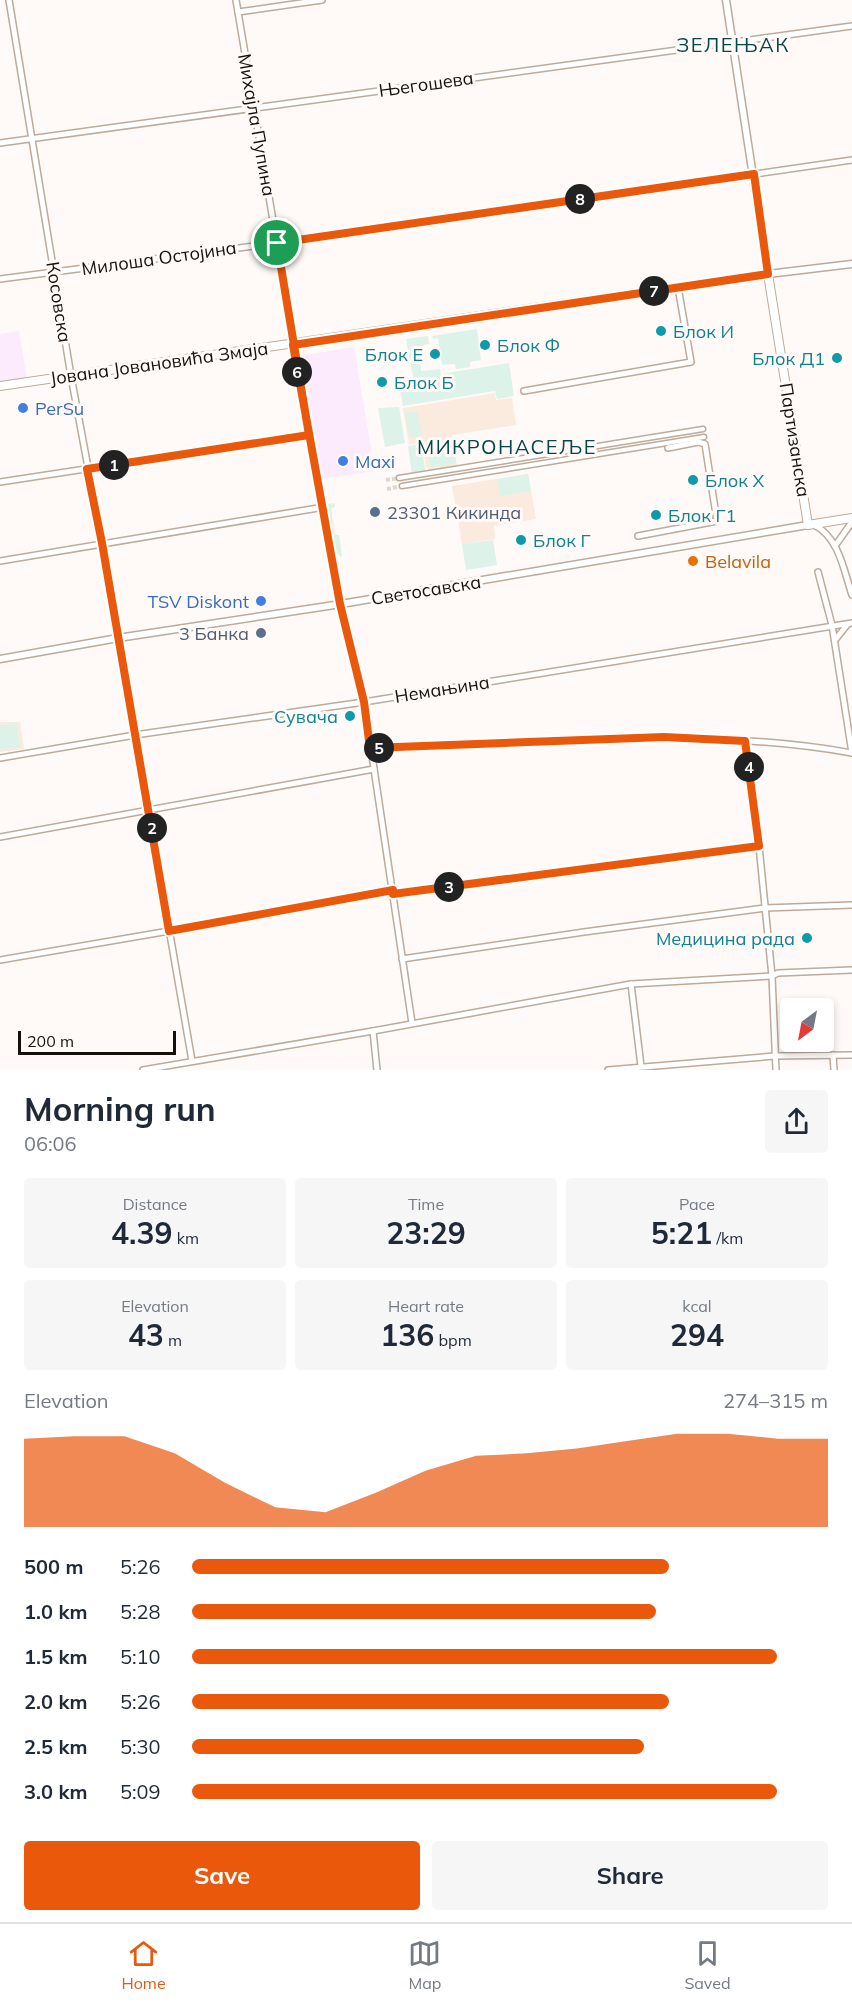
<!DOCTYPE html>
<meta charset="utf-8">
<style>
body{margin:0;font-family:Mulish,sans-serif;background:#f6f6f7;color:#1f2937;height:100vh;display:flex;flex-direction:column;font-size:22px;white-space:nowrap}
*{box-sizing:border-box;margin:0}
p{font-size:20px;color:#747a83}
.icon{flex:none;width:33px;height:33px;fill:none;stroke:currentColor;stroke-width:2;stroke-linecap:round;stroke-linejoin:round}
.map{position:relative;height:1070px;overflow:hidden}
.drawer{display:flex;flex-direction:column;background:#fff;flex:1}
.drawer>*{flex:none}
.needle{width:39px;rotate:212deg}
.fabs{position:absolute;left:780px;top:998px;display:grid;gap:12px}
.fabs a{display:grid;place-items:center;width:54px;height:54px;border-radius:6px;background:#fff;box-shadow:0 3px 9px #0003;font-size:30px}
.scale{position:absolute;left:18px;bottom:15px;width:158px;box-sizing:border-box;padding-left:6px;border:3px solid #16100a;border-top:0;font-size:16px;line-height:21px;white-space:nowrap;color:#16100a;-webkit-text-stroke:4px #fffaf7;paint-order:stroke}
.pin{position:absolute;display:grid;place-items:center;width:51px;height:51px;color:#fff;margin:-26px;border:3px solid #fff;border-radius:50%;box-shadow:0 2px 6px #0007}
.km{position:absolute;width:30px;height:30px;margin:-15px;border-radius:50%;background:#222;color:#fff;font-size:16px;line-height:30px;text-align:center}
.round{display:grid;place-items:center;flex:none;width:63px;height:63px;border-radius:6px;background:#f6f6f7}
.summary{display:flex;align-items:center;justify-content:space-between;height:102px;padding:0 24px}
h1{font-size:33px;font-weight:700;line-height:45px}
.metrics{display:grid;grid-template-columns:repeat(3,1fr);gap:9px;height:102px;padding:6px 24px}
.metrics div{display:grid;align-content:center;border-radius:6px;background:#f6f6f7;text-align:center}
.metrics b{font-size:30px;font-weight:700}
.metrics small{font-size:16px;font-weight:400}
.metrics p{font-size:16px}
.chart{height:168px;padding:12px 24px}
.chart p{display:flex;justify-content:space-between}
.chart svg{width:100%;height:108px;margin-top:6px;fill:#ea580c;opacity:.7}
.cta{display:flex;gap:12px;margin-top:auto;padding:12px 24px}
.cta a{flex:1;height:69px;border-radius:6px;background:#ea580c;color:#fff;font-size:24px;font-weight:700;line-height:69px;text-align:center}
.cta a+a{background:#f6f6f7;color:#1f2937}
ul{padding:0 24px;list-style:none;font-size:20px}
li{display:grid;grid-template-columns:96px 72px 1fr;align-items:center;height:45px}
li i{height:15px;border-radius:8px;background:#ea580c}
.tab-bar{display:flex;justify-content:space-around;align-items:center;height:84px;border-top:2px solid #e0e1e3;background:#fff;font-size:16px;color:#747a83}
.tab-bar a{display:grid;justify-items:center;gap:3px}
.tab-bar .selected{color:#ea580c}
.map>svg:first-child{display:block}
.commercial{fill:#fcebfd}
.built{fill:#fbebde}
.green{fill:#ddf2e8}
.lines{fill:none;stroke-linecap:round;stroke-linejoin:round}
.pedestrian-tunnel{stroke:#dcd7d3;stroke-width:4;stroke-dasharray:4 2;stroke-linecap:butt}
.pedestrian-casing{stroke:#bdaa9a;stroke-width:7}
.minor-casing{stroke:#bdaa9a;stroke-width:8}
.tertiary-casing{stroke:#bdaa9a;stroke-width:9}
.secondary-casing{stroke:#bdaa9a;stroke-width:10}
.pedestrian{stroke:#fff;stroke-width:4}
.minor{stroke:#fff;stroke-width:5}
.tertiary{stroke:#fff;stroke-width:6}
.secondary{stroke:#fff;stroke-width:8}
.route-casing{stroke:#fff;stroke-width:12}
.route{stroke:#ea580c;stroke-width:8}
.culture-dot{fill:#0f9aa8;stroke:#fffaf7;stroke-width:2}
.shop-dot{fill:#3f7fe0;stroke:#fffaf7;stroke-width:2}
.service-dot{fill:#5c6f8a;stroke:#fffaf7;stroke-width:2}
.food-dot{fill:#e8710a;stroke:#fffaf7;stroke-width:2}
.labels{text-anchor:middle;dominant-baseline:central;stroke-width:6;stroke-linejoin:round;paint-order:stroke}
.street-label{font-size:18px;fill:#16100a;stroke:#fffaf7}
.culture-label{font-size:18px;fill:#0d838f;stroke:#fffaf7;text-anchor:start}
.shop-label{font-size:18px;fill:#366cbe;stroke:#fffaf7;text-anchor:start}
.service-label{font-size:18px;fill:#4e5e75;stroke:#fffaf7;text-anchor:start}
.food-label{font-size:18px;fill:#c56008;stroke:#fffaf7;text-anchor:start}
.neighbourhood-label{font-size:20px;letter-spacing:1.5px;fill:#034748;stroke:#fffaf7}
</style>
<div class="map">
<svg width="852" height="1070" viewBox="0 0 852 1070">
<rect width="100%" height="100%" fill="#fffaf7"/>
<g class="commercial">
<polygon points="19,331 27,380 0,384 0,334"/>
<polygon points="354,347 375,471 322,479 298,356"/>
</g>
<g class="built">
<polygon points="495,393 496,400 512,398 516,425 452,435 457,466 429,471 428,468 426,468 422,443 409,445 403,408"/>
<polygon points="528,474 536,519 494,526 495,539 462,544 452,486"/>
<polygon points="0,722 20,722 24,749 0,752"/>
</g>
<g class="green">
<polygon points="477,329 481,360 470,362 470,367 456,369 455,364 442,365 438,338 433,339 432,336"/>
<polygon points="428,336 429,344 423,345 424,352 419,353 421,371 440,369 441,374 509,363 514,396 497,399 495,391 403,406 400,390 415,387 406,339"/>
<polygon points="399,407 405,443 385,447 378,408"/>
<polygon points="417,411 422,436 410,438 405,413"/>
<polygon points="442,440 443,445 453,443 456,463 431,468 426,443"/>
<polygon points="421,444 426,474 412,476 408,446"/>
<polygon points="528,474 531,491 500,496 497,479"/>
<path d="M335 503V507L331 508 335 535H339L342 555 341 557C329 550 328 517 326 504Z"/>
<polygon points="493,540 497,565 466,570 462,544"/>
<polygon points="17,724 20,747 0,749 0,725"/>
</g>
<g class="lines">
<g class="pedestrian-tunnel">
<polyline points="386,480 399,478"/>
<polyline points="387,489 402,486"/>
</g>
<g class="pedestrian-casing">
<g id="pedestrian">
<polyline points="399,478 703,429"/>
<polyline points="402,486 704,437"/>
</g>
</g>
<g class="minor-casing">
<g id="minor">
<polyline points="9,0 71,376 102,543 192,1061"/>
<polyline points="236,0 309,435 341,604 364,702 412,1023"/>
<polyline points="238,12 322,0"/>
<polyline points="0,143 852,26"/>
<polyline points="0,279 277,243 852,160"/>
<polyline points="524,391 691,362 678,287"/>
<polyline points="0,482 309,435"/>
<path d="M814 525C839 537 844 571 852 595"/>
<polyline points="638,536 717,521 705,444 698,442 668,448"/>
<polyline points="835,546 852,522"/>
<polyline points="0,561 324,507"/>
<polyline points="818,572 832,625 852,753"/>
<polyline points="835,640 847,625"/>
<polyline points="745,741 759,846 772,976 776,1070"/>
<path d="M370 748C436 746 501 743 566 741 662 737 757 736 852 753"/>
<polyline points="0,758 135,735 364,702 852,623"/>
<polyline points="0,837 374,769"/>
<polyline points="393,894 759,846"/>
<polyline points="402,959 584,932 765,908 852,905"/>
<polyline points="0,960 169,931 393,890"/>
<polyline points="631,984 641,1066"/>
<polyline points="373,1031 377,1070"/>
<polyline points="833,1055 834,1070"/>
<polyline points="143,1070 373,1031 631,984 772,976 778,973 852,970"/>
<polyline points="608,1070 775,1056 852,1055"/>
</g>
</g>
<g class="tertiary-casing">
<g id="tertiary">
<polyline points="726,0 768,274 852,264"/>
<polyline points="0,659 118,638 341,604 808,525"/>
</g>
</g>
<g class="secondary-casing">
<polyline id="secondary" points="0,386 768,274 808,525 852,518"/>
</g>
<use href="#pedestrian" class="pedestrian"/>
<use href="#minor" class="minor"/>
<use href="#tertiary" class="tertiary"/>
<use href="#secondary" class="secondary"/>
</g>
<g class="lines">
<g class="route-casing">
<polyline id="route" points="277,243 309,435 87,469 102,543 169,931 393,890 393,894 759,846 745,741 664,737 370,748 364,702 340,604 293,345 768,274 754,174 277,243"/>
</g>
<use href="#route" class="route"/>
</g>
<g class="culture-dot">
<circle cx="661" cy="331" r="6"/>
<circle cx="485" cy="345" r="6"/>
<circle cx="435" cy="354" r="6"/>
<circle cx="837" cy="358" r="6"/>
<circle cx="382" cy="382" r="6"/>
<circle cx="693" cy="480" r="6"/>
<circle cx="656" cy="515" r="6"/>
<circle cx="521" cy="540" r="6"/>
<circle cx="350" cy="716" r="6"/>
<circle cx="807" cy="938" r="6"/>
</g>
<g class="shop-dot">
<circle cx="23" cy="408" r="6"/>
<circle cx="343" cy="461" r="6"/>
<circle cx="261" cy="601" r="6"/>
</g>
<g class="service-dot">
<circle cx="375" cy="512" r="6"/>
<circle cx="261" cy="633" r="6"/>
</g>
<circle class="food-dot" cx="693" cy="561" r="6"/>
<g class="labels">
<g class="street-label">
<text transform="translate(426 84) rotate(-8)">Његошева</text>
<text transform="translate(257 125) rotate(80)">Михајла Пупина</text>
<text transform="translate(159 258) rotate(-8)">Милоша Остојина</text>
<text transform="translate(59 302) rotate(81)">Косовска</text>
<text transform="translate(159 363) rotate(-8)">Јована Јовановића Змаја</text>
<text transform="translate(795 440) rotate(81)">Партизанска</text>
<text transform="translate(426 590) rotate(-9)">Светосавска</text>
<text transform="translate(442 689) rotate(-9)">Немањина</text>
</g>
<g class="culture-label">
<text x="673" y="331">Блок И</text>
<text x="497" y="345">Блок Ф</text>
<text x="423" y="354" text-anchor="end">Блок Е</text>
<text x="825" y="358" text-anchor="end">Блок Д1</text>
<text x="394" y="382">Блок Б</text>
<text x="705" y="480">Блок Х</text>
<text x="668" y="515">Блок Г1</text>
<text x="533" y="540">Блок Г</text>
<text x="338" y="716" text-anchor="end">Сувача</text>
<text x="795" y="938" text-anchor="end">Медицина рада</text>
</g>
<g class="shop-label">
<text x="35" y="408">PerSu</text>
<text x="355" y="461">Maxi</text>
<text x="249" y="601" text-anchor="end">TSV Diskont</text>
</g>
<g class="service-label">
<text x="387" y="512">23301 Кикинда</text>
<text x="249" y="633" text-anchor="end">3 Банка</text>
</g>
<g class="food-label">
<text x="705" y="561">Belavila</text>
</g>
<g class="neighbourhood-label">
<text x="733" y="44">ЗЕЛЕЊАК</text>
<text x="507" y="446">МИКРОНАСЕЉЕ</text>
</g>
</g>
</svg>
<div class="fabs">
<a><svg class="needle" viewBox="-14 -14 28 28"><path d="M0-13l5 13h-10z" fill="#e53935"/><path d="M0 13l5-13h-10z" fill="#747a83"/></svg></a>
</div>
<div class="scale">200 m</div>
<div class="pin" style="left:277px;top:243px;background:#1e9e55"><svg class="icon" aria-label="arrive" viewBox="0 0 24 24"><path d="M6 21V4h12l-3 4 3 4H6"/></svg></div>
<b class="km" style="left:114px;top:465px">1</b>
<b class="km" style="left:152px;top:828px">2</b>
<b class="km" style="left:449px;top:887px">3</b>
<b class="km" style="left:749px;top:767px">4</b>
<b class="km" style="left:379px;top:748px">5</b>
<b class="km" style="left:297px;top:372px">6</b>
<b class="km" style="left:654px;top:291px">7</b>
<b class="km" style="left:580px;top:199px">8</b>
</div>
<section class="drawer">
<div class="summary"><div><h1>Morning run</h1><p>06:06</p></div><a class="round"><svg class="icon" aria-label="share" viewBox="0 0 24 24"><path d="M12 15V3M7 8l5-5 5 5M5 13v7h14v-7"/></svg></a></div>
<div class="metrics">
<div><p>Distance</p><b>4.39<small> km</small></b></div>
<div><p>Time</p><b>23:29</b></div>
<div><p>Pace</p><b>5:21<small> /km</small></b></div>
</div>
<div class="metrics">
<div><p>Elevation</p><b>43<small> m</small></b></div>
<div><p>Heart rate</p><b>136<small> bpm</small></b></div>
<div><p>kcal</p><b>294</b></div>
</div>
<div class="chart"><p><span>Elevation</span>274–315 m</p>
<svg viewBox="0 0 160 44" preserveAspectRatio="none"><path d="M0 44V8L10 7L20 7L30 14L40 26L50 36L60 38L70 30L80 21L90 15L100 14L110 12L120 9L130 6L140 6L150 8L160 8V44z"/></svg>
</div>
<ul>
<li><b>500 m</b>5:26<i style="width:75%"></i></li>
<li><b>1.0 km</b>5:28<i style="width:73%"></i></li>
<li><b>1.5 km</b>5:10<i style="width:92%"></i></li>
<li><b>2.0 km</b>5:26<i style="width:75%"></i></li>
<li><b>2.5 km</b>5:30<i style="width:71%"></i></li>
<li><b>3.0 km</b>5:09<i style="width:92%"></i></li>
</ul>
<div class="cta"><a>Save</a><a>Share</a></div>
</section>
<nav class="tab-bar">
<a class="selected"><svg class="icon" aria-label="home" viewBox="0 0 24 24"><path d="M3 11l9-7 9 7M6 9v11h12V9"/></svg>Home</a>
<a><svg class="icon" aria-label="map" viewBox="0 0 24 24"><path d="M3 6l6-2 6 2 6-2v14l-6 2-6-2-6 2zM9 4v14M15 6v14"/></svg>Map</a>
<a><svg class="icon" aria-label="saved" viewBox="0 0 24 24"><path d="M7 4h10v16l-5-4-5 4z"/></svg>Saved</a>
</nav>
